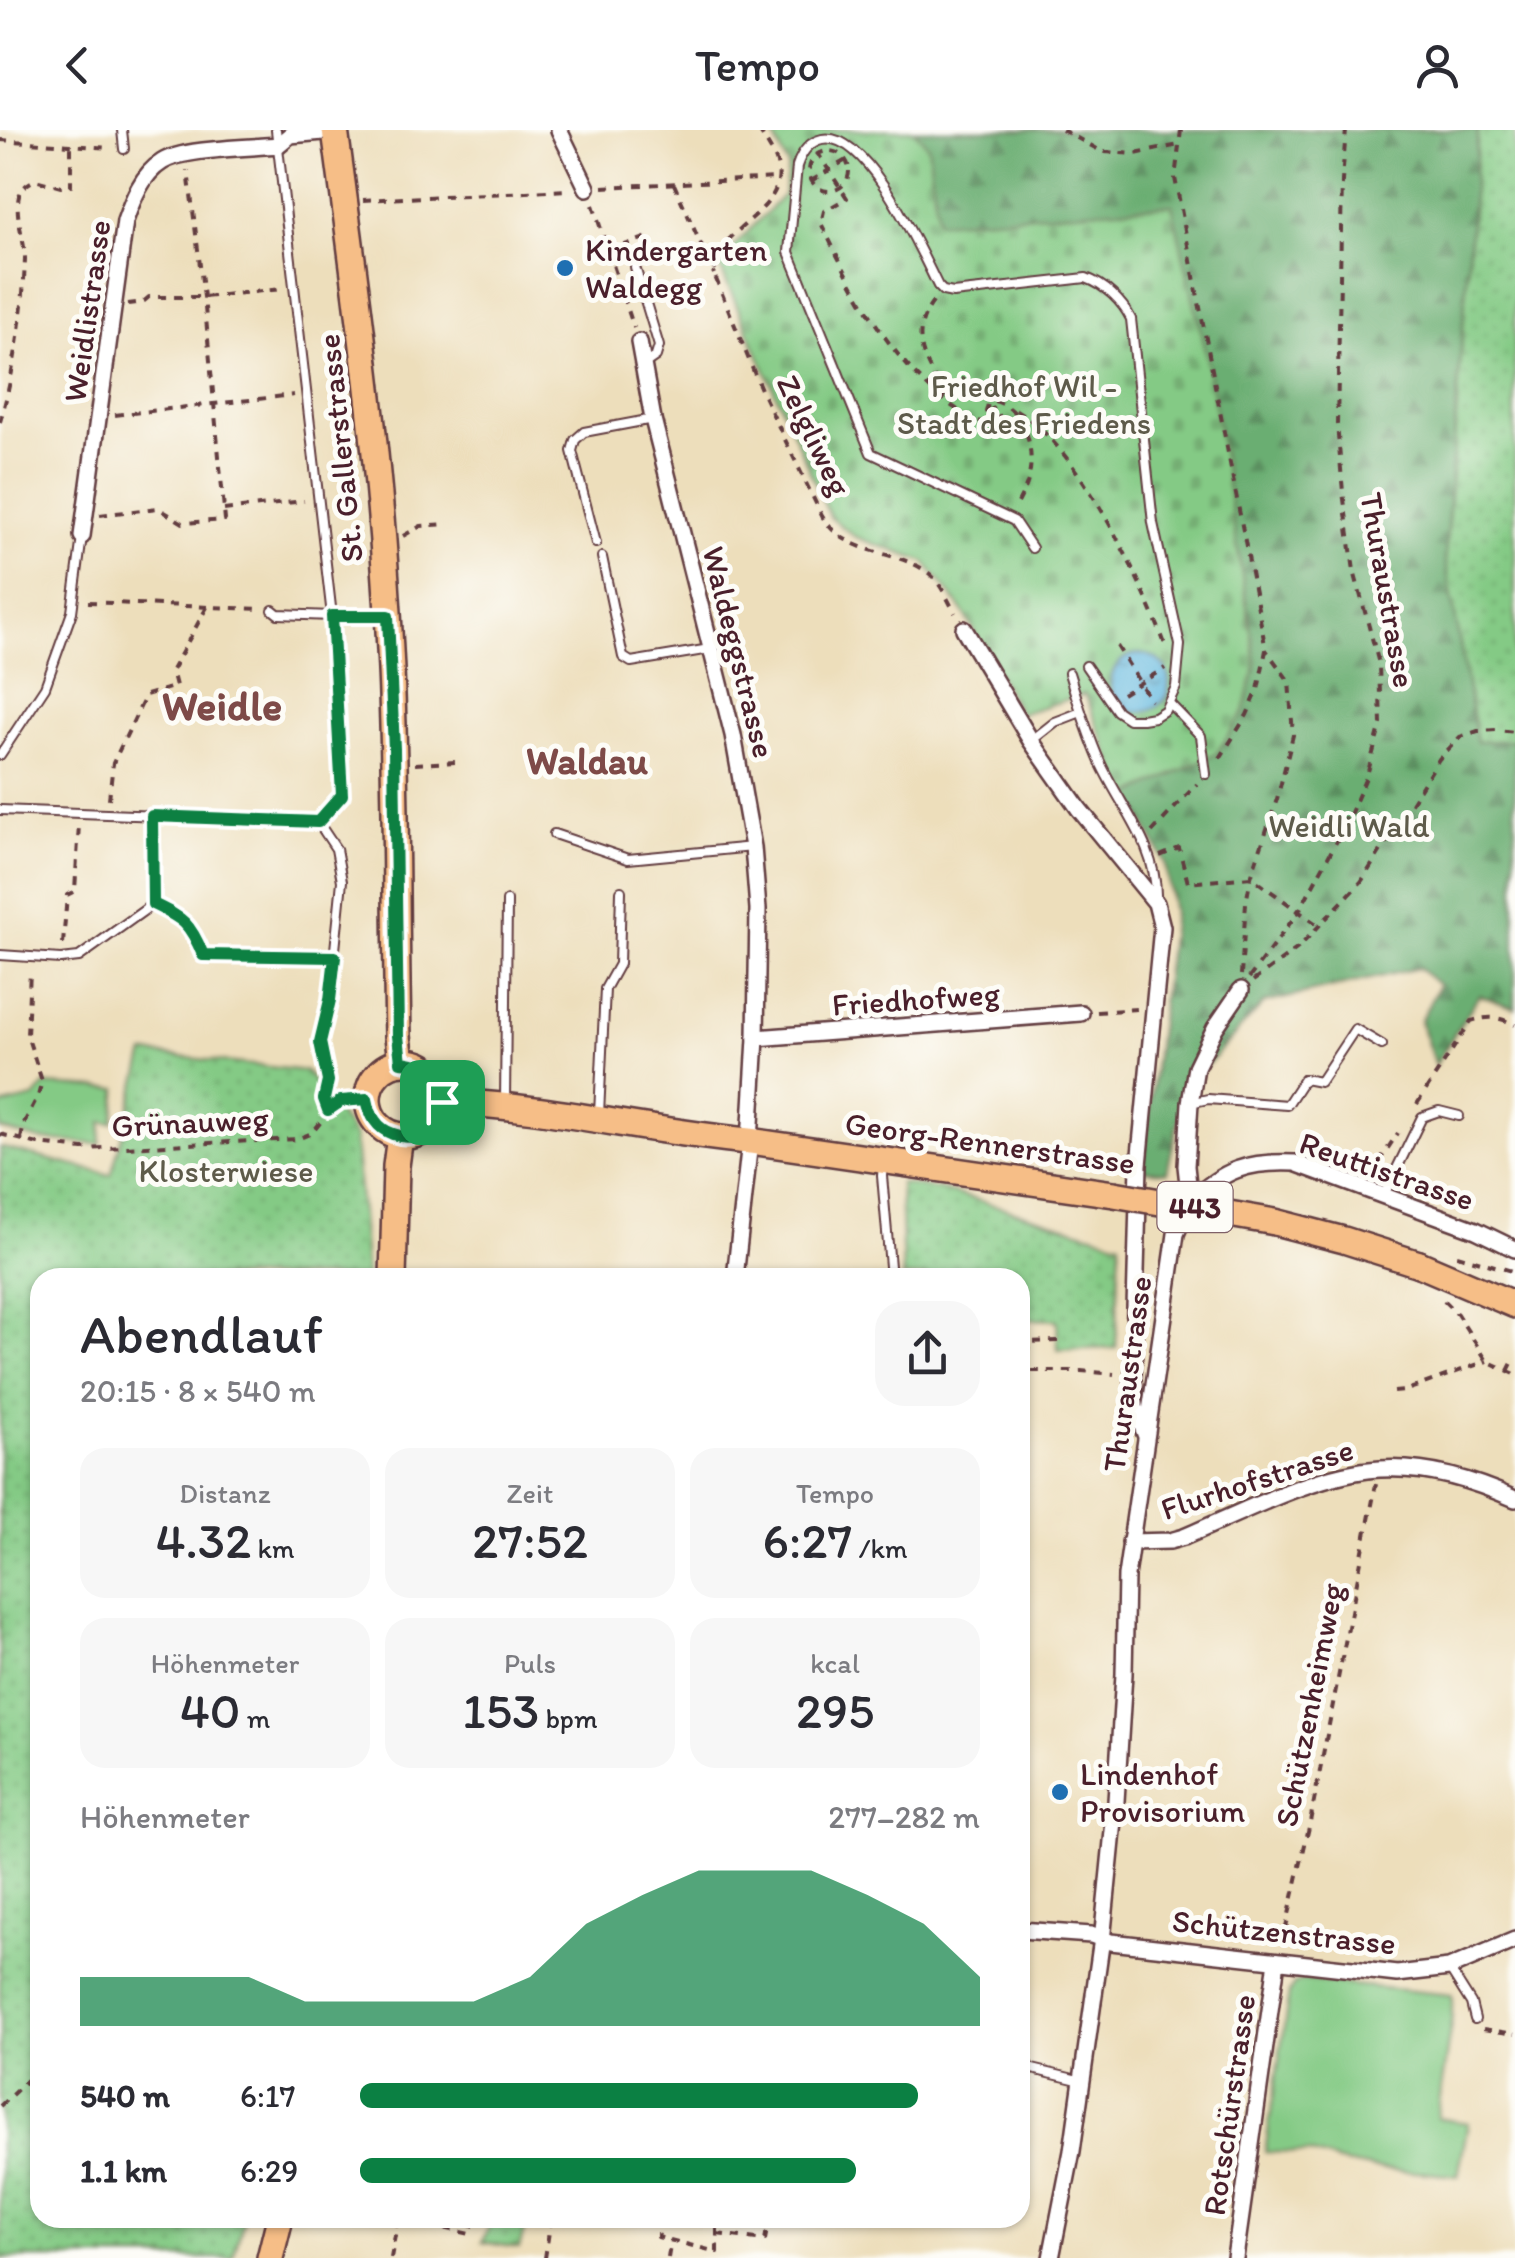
<!DOCTYPE html>
<html lang="de">
<meta charset="utf-8">
<style>
body{margin:0;font-family:Itim,sans-serif;background:#f7f7f7;color:#2b2b33;height:100vh;display:flex;flex-direction:column;font-size:38px;white-space:nowrap}
*{box-sizing:border-box;margin:0}
p{font-size:32px;color:#7c7c81}
.icon{flex:none;width:55px;height:55px;fill:none;stroke:currentColor;stroke-width:2;stroke-linecap:round;stroke-linejoin:round}
.map{position:relative;flex:1;overflow:hidden}
.panel{position:absolute;left:30px;top:1138px;width:1000px;height:960px;display:flex;flex-direction:column;background:#fff;border-radius:30px;box-shadow:0 2px 8px #0004}
.panel>*{flex:none}
.pin{position:absolute;display:grid;place-items:center;width:85px;height:85px;color:#fff;margin:-42px;border-radius:20px;box-shadow:0 5px 15px #0006}
.round{display:grid;place-items:center;flex:none;width:105px;height:105px;border-radius:30px;background:#f7f7f7}
.head{display:flex;align-items:center;justify-content:space-between;height:170px;padding:0 50px}
h1{font-size:55px;font-weight:600;line-height:75px}
.metrics{display:grid;grid-template-columns:repeat(3,1fr);gap:15px;height:170px;padding:10px 50px}
.metrics div{display:grid;align-content:center;border-radius:25px;background:#f7f7f7;text-align:center}
.metrics b{font-size:50px;font-weight:600}
.metrics small{font-size:28px;font-weight:400}
.metrics p{font-size:28px}
.chart{height:280px;padding:20px 50px}
.chart p{display:flex;justify-content:space-between}
.chart svg{width:100%;height:180px;margin-top:10px;fill:#0b8043;opacity:.7}
ul{padding:0 50px;list-style:none;font-size:32px}
li{display:grid;grid-template-columns:160px 120px 1fr;align-items:center;height:75px}
li i{height:25px;border-radius:12px;background:#0b8043}
header{display:flex;justify-content:space-between;align-items:center;height:130px;padding:0 50px;background:#fff;font-size:45px;font-weight:600}
.map>svg:first-child{display:block}
.grass{fill:url(#grass-dots);stroke:#677458;stroke-width:2.5}
.forest{fill:url(#forest-firs);stroke:#5a664e;stroke-width:2.5}
.cemetery{fill:url(#cemetery-stones);stroke:#677458;stroke-width:2.5}
.garden{fill:#84ca85;stroke:#677458;stroke-width:2.5}
.water{fill:url(#water-ripples);stroke:#576c86;stroke-width:2.5}
.lines{fill:none;stroke-linecap:round;stroke-linejoin:round}
.service-casing{stroke:#623c41;stroke-width:12}
.minor-casing{stroke:#623c41;stroke-width:20}
.primary-casing{stroke:#623c41;stroke-width:30}
.trunk-casing{stroke:#623c41;stroke-width:30}
.path{stroke:#623c41;stroke-width:4;stroke-dasharray:8 8;stroke-linecap:butt}
.service{stroke:#fff;stroke-width:8}
.minor{stroke:#fff;stroke-width:15}
.primary{stroke:#f6be87;stroke-width:25}
.trunk{stroke:#f6be87;stroke-width:25}
.primary-bridge-casing{stroke:#623c41;stroke-width:30;stroke-linecap:butt}
.primary-bridge{stroke:#f6be87;stroke-width:25}
.route-casing{stroke:#fff;stroke-width:20}
.route{stroke:#0b8043;stroke-width:12}
.poi-dot{fill:#1f6fb2;stroke:#fdfcf7;stroke-width:4}
.labels{text-anchor:middle;dominant-baseline:central;stroke-width:10;stroke-linejoin:round;paint-order:stroke}
.shield{fill:#fdfcf7;stroke:#806168;stroke-width:2.5}
.shield-label{font-size:30px;font-weight:bold;fill:#4a1f2b}
.poi-label{font-size:32px;fill:#4a1f2b;stroke:#fdfcf7;text-anchor:start}
.street-label{font-size:32px;fill:#4a1f2b;stroke:#fdfcf7}
.park-label{font-size:32px;fill:#5e5b4a;stroke:#fdfcf7}
.quarter-label{font-size:38px;font-weight:bold;fill:#7e4a48;stroke:#fdfcf7}
.district-label{font-size:42px;font-weight:bold;fill:#7e4a48;stroke:#fdfcf7}
</style>
<header><svg class="icon" aria-label="back" viewBox="0 0 24 24"><path d="M15 5l-7 7 7 7"/></svg>Tempo<svg class="icon" aria-label="person" viewBox="0 0 24 24"><circle cx="12" cy="8" r="4"/><path d="M4 21q1-7 8-7t8 7"/></svg></header>
<div class="map">
<svg width="1515" height="2128" viewBox="0 0 1515 2128">
<defs>
<pattern id="grass-dots" width="8" height="8" patternUnits="userSpaceOnUse" patternTransform="scale(2.5)"><rect width="8" height="8" fill="#84ca85"/><path d="M2 2h.1M6 6h.1" fill="none" stroke="#74ad73" stroke-width="1.8" stroke-linecap="round"/></pattern>
<pattern id="forest-firs" width="22" height="20" patternUnits="userSpaceOnUse" patternTransform="scale(2.5)"><rect width="22" height="20" fill="#6bae72"/><path d="M5 1l3.5 6h-7zM16 11l3.5 6h-7z" fill="#5a8d5e"/></pattern>
<pattern id="cemetery-stones" width="16" height="16" patternUnits="userSpaceOnUse" patternTransform="scale(2.5)"><rect width="16" height="16" fill="#84ca85"/><path d="M2 7V4a2 2 0 0 1 4 0v3zM10 15v-3a2 2 0 0 1 4 0v3z" fill="#74ad73"/></pattern>
<pattern id="water-ripples" width="26" height="14" patternUnits="userSpaceOnUse" patternTransform="scale(2.5)"><rect width="26" height="14" fill="#64b9e0"/><path d="M2 4q2-2 4 0t4 0M15 11q2-2 4 0t4 0" fill="none" stroke="#5496b6"/></pattern>
</defs>
<rect width="100%" height="100%" fill="#fdfcf7"/>
<filter id="ink" filterUnits="userSpaceOnUse"><feTurbulence type="fractalNoise" baseFrequency=".01" numOctaves="2"/><feDisplacementMap in="SourceGraphic" scale="20" xChannelSelector="R" yChannelSelector="G"/><feConvolveMatrix kernelMatrix="1 2 1 2 8 2 1 2 1" color-interpolation-filters="sRGB"/></filter>
<filter id="wash" filterUnits="userSpaceOnUse"><feTurbulence type="fractalNoise" baseFrequency=".0048" numOctaves="4" result="noise"/><feDisplacementMap in="SourceGraphic" scale="40" xChannelSelector="R" yChannelSelector="G"/><feGaussianBlur stdDeviation="2.25" result="paint"/><feColorMatrix in="noise" values="0 0 0 0 0 0 0 0 0 0 0 0 0 0 0 0 0 1.4 0 .05"/><feComposite in="paint" operator="in"/></filter>
<g filter="url(#wash)">
<rect width="100%" height="100%" fill="#eddebb"/>
<g class="grass">
<polygon points="1478,0 1515,0 1515,616 1473,622 1445,428"/>
<polygon points="145,923 306,941 355,1007 366,1147 40,1148 40,2088 244,2088 233,2128 0,2128 0,1017 111,1045"/>
<polygon points="900,1053 943,1060 1120,1112 1116,1218 1058,1220 1057,1190 1020,1189 1020,1148 903,1147"/>
<polygon points="493,2088 528,2088 519,2118 482,2112"/>
</g>
<polygon class="forest" points="914,0 1478,0 1445,428 1477,612 1515,610 1515,878 1479,865 1435,935 1420,891 1439,855 1418,838 1264,873 1185,959 1167,1042 1142,1040 1173,783 1165,733 1130,665 1195,634 1171,75 937,93 928,16"/>
<polygon class="cemetery" points="771,0 914,0 928,16 938,92 1172,75 1207,229 1256,533 1244,582 1216,624 1130,665 1115,640 1085,564 1020,584 962,480 925,432 855,407 830,387 718,133 784,64 788,36"/>
<g class="garden">
<polygon points="45,955 118,959 113,993 102,992 100,1014 40,1010 0,999 0,976 34,968"/>
<polygon points="1304,1850 1452,1865 1452,1886 1437,1988 1468,1993 1458,2046 1371,2038 1339,2032 1309,2023 1265,2022 1289,1863 1294,1854"/>
</g>
<circle class="water" cx="1140" cy="553" r="29"/>
</g>
<g filter="url(#ink)">
<g class="lines">
<g class="service-casing">
<g id="service">
<polyline points="122,0 124,19"/>
<polyline points="643,235 656,226 659,216 635,137 639,127 649,123"/>
<polyline points="596,413 572,321 575,310 584,302 653,289"/>
<path d="M1032 418 1014 391 871 323 789 122 797 36C801 24 808 12 822 9 868 0 921 123 938 156L943 161 953 163 1086 148C1105 155 1122 171 1131 189L1153 393 1180 515 1176 557 1165 580 1154 587 1142 589H1129L1117 581 1086 536"/>
<polyline points="602,427 623,527 631,532 710,519"/>
<polyline points="273,480 278,484 332,486 276,0"/>
<path d="M1069 543C1078 573 1087 603 1100 632 1121 678 1158 717 1156 770"/>
<polyline points="1170,574 1201,606 1206,644"/>
<polyline points="1031,611 1055,592 1081,582"/>
<polyline points="0,625 45,557 72,482 82,406"/>
<polyline points="0,680 318,692 342,665 332,486 383,486"/>
<polyline points="318,692 336,719 342,751 330,869"/>
<polyline points="554,704 628,729 753,717"/>
<path d="M153 774C184 789 190 793 203 825L245 827"/>
<polyline points="0,825 61,829 79,827 153,774 152,686"/>
<polyline points="505,972 507,771"/>
<polyline points="1190,973 1208,969 1287,975 1304,949 1320,952 1355,899 1382,915"/>
<polyline points="599,984 605,859 619,834 621,761"/>
<polyline points="883,1035 882,1046 891,1148"/>
<polyline points="1384,1065 1422,987 1439,981 1459,986"/>
<polyline points="1449,1838 1471,1873 1475,1889"/>
<polyline points="1020,1922 1029,1937"/>
<polyline points="1020,1936 1082,1951"/>
</g>
</g>
<g class="minor-casing">
<g id="minor">
<polyline points="559,0 587,58"/>
<polyline points="639,212 653,289 733,605 753,717 758,779 756,908 750,1011 735,1148"/>
<path d="M82 406 125 91C132 71 142 44 162 32 183 18 250 18 278 15L290 5 335 1"/>
<polyline points="964,499 1031,611 1079,679 1156,773 1162,797 1139,1035 1133,1249 1135,1277 1145,1304"/>
<polyline points="756,908 1081,883"/>
<path d="M1190 1072C1224 1039 1248 1031 1295 1033L1476 1100 1515 1119"/>
<path d="M1130 1412 1170 1411 1184 1407C1241 1383 1318 1342 1380 1339 1428 1336 1473 1350 1515 1369"/>
<polyline points="1020,1800 1091,1805 1111,1812 1397,1844 1449,1838 1515,1810"/>
<polyline points="1051,2128 1072,2021 1103,1801 1116,1671 1124,1544 1126,1446 1176,1104 1190,1072 1186,1036 1190,973 1196,937 1215,898 1241,860"/>
<polyline points="1235,2128 1277,1831"/>
</g>
</g>
<g class="primary-casing">
<g id="primary">
<path d="M335 0C358 172 382 346 390 520 397 649 395 777 398 906L401 932"/>
<circle cx="405" cy="969" r="37"/>
<path d="M442 972C546 975 647 1002 750 1011L1114 1064"/>
<polyline points="1275,1092 1344,1110 1419,1134"/>
<polyline points="393,1148 396,1036 400,1006"/>
<polyline points="270,2128 280,2088"/>
</g>
</g>
<g class="trunk-casing">
<polyline id="trunk" points="1419,1134 1515,1175"/>
</g>
<g class="path">
<path d="M759 0C764 9 771 19 775 28 792 68 745 89 725 114 718 122 716 133 714 144L762 262 822 386C847 428 895 417 930 444 941 454 948 470 955 483"/>
<polyline points="1062,0 1103,22 1135,24 1179,15"/>
<polyline points="1181,0 1175,48 1266,520 1258,560 1247,585 1217,633"/>
<polyline points="0,10 111,18"/>
<circle cx="829" cy="41" r="20"/>
<path d="M817 22 847 68 824 81 821 93C854 160 891 235 955 278 968 287 981 297 997 289L999 285 995 278 992 279 993 284 991 286 986 282 988 274 994 271C1025 278 1035 318 1029 346 1027 357 1021 367 1016 377"/>
<polyline points="811,51 846,30"/>
<polyline points="674,54 714,144"/>
<polyline points="603,57 778,48"/>
<polyline points="363,70 569,60"/>
<polyline points="593,75 634,198"/>
<polyline points="608,121 653,105"/>
<path d="M933 172C905 209 930 238 948 272"/>
<polyline points="128,174 143,172 149,167 204,167 282,159"/>
<path d="M1016 280C1080 318 1139 446 1165 514"/>
<polyline points="115,285 294,265"/>
<path d="M0 292C15 238 23 185 25 129 25 109 14 86 19 66 22 57 27 54 35 50L61 57 71 56V14"/>
<polyline points="224,380 304,371"/>
<polyline points="100,385 158,378 183,393 225,390 204,167 188,41"/>
<polyline points="403,406 421,396 445,394"/>
<polyline points="88,472 259,479"/>
<polyline points="1117,516 1151,571"/>
<polyline points="1122,564 1165,538"/>
<polyline points="415,634 456,632"/>
<polyline points="109,669 113,633 146,565 176,556 172,540 207,477"/>
<polyline points="1152,702 1197,654"/>
<polyline points="1160,726 1179,718 1188,753 1251,747 1319,796"/>
<polyline points="63,814 67,765 75,761 79,694"/>
<polyline points="255,827 320,827"/>
<polyline points="1241,845 1246,773 1251,747 1277,669 1293,605 1289,551 1266,520"/>
<polyline points="1249,848 1299,781 1347,692 1367,645 1381,594 1379,534 1354,441 1343,362 1337,294 1342,51 1346,0"/>
<polyline points="1253,851 1298,818 1361,752 1439,629 1460,607 1478,601 1498,600 1515,602"/>
<polyline points="1097,882 1137,879"/>
<polyline points="327,883 320,912 328,951 325,969 329,980"/>
<path d="M1417 974 1471 891C1489 886 1498 886 1515 895"/>
<polyline points="0,1004 38,1014 83,1019 297,1009 312,1003 337,972 367,969"/>
<polyline points="21,1009 24,993 38,966 42,951 27,905 30,841"/>
<polyline points="1370,1045 1398,1003"/>
<polyline points="1457,1125 1515,1142"/>
<polyline points="1444,1171 1457,1184 1487,1231 1515,1244"/>
<polyline points="1058,1211 1029,1212 1026,1241 1081,1241 1114,1244"/>
<polyline points="1508,1241 1515,1227"/>
<polyline points="1394,1262 1404,1261 1487,1231"/>
<polyline points="1282,1815 1309,1697 1376,1354"/>
<polyline points="1483,1899 1515,1904"/>
<polyline points="0,1976 40,1938"/>
<polyline points="398,2088 470,2104 474,2088"/>
<polyline points="663,2088 658,2107 717,2122 717,2088"/>
<polyline points="717,2104 765,2110 769,2088"/>
<polyline points="391,2128 398,2088"/>
<polyline points="545,2128 551,2088"/>
<polyline points="668,2128 671,2110"/>
</g>
<use href="#service" class="service"/>
<use href="#minor" class="minor"/>
<use href="#primary" class="primary"/>
<use href="#trunk" class="trunk"/>
<g class="primary-bridge-casing">
<polyline id="primary-bridge" points="1114,1064 1275,1092"/>
</g>
<use href="#primary-bridge" class="primary-bridge"/>
</g>
</g>
<g class="lines" filter="url(#ink)">
<g class="route-casing">
<path id="route" d="M332 486H388L394 619 398 906 401 932C467 938 443 1022 393 1004 376 998 370 985 367 969L341 971 328 980 324 969 328 951 320 912 330 870 335 827 203 825C190 793 184 789 153 774L152 686 318 692 342 665Z"/>
</g>
<use href="#route" class="route"/>
</g>
<g class="poi-dot">
<circle cx="565" cy="138" r="10"/>
<circle cx="1060" cy="1662" r="10"/>
</g>
<g class="labels">
<rect class="shield" x="1157.5" y="1052" width="75" height="50" rx="8"/>
<g class="shield-label">
<text x="1195" y="1077">443</text>
</g>
<g class="poi-label">
<text x="585" y="120">Kindergarten<tspan x="585" dy="37">Waldegg</tspan></text>
<text x="1080" y="1644">Lindenhof<tspan x="1080" dy="37">Provisorium</tspan></text>
</g>
<g class="street-label">
<text transform="translate(87 181) rotate(-82)">Weidlistrasse</text>
<text transform="translate(814 305) rotate(64)">Zelgliweg</text>
<text transform="translate(340 318) rotate(-96)">St. Gallerstrasse</text>
<text transform="translate(1388 460) rotate(80)">Thuraustrasse</text>
<text transform="translate(739 522) rotate(76)">Waldeggstrasse</text>
<text transform="translate(916 869) rotate(-4)">Friedhofweg</text>
<text transform="translate(190 992) rotate(-3)">Grünauweg</text>
<text transform="translate(990 1013) rotate(8)">Georg-Rennerstrasse</text>
<text transform="translate(1387 1041) rotate(19)">Reuttistrasse</text>
<text transform="translate(1127 1244) rotate(-82)">Thuraustrasse</text>
<text transform="translate(1257 1349) rotate(-18)">Flurhofstrasse</text>
<text transform="translate(1309 1575) rotate(-79)">Schützenheimweg</text>
<text transform="translate(1284 1802) rotate(6)">Schützenstrasse</text>
<text transform="translate(1229 1975) rotate(-82)">Rotschürstrasse</text>
</g>
<g class="park-label">
<text x="1024" y="256">Friedhof Wil -<tspan x="1024" dy="37">Stadt des Friedens</tspan></text>
<text x="1349" y="696">Weidli Wald</text>
<text x="226" y="1041">Klosterwiese</text>
</g>
<g class="quarter-label">
<text x="587" y="631">Waldau</text>
</g>
<g class="district-label">
<text x="222" y="575">Weidle</text>
</g>
</g>
</svg>
<div class="pin" style="left:442px;top:972px;background:#1e9e55"><svg class="icon" aria-label="arrive" viewBox="0 0 24 24"><path d="M6 21V4h12l-3 4 3 4H6"/></svg></div>
<section class="panel">
<div class="head"><div><h1>Abendlauf</h1><p>20:15 · 8 × 540 m</p></div><a class="round"><svg class="icon" aria-label="share" viewBox="0 0 24 24"><path d="M12 15V3M7 8l5-5 5 5M5 13v7h14v-7"/></svg></a></div>
<div class="metrics">
<div><p>Distanz</p><b>4.32<small> km</small></b></div>
<div><p>Zeit</p><b>27:52</b></div>
<div><p>Tempo</p><b>6:27<small> /km</small></b></div>
</div>
<div class="metrics">
<div><p>Höhenmeter</p><b>40<small> m</small></b></div>
<div><p>Puls</p><b>153<small> bpm</small></b></div>
<div><p>kcal</p><b>295</b></div>
</div>
<div class="chart"><p><span>Höhenmeter</span>277–282 m</p>
<svg viewBox="0 0 160 44" preserveAspectRatio="none"><path d="M0 44V32L10 32L20 32L30 32L40 38L50 38L60 38L70 38L80 32L90 19L100 12L110 6L120 6L130 6L140 12L150 19L160 32V44z"/></svg>
</div>
<ul>
<li><b>540 m</b>6:17<i style="width:90%"></i></li>
<li><b>1.1 km</b>6:29<i style="width:80%"></i></li>
</ul>
</section>
</div>
